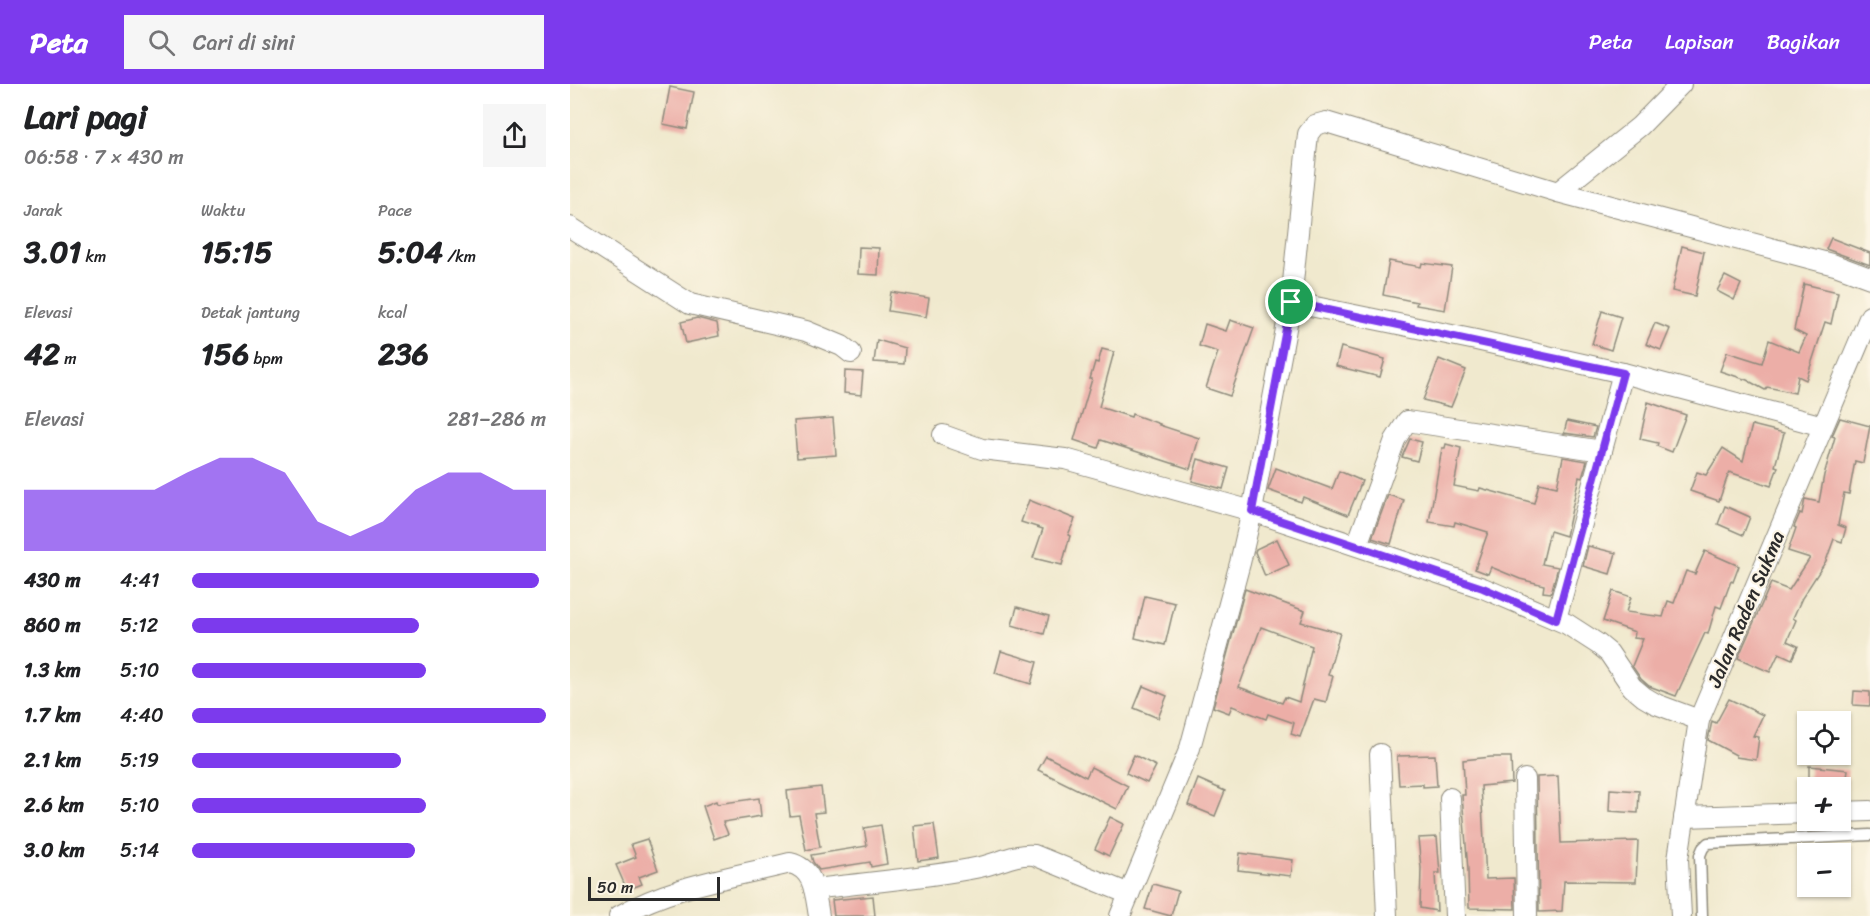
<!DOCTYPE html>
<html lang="id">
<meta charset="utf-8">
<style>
body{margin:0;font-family:Sriracha,sans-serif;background:#f6f6f6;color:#202124;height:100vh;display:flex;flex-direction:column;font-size:22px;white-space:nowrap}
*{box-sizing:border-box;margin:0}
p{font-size:20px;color:#757577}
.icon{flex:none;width:33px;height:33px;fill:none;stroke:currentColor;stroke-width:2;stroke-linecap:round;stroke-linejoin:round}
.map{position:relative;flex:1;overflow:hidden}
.drawer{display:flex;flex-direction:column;background:#fff;width:570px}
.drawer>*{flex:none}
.tools{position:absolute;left:1227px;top:627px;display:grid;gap:12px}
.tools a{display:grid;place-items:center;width:54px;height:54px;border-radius:0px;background:#fff;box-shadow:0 2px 4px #0004;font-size:30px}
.scale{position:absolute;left:18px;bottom:15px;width:132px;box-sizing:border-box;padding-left:6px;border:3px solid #2b2b2b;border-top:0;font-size:16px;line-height:21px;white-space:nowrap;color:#2b2b2b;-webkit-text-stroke:4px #fcf5e5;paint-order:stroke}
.pin{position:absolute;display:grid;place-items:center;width:51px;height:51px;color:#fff;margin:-26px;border:3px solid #fff;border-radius:50%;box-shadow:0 2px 6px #0007}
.round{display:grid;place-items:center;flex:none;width:63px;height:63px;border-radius:0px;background:#f6f6f6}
.headline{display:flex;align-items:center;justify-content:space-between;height:102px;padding:0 24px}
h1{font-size:33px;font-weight:800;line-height:45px}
.figures{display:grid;grid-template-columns:repeat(3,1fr);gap:9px;height:102px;padding:6px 24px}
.figures div{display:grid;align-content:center}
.figures b{font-size:30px;font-weight:800}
.figures small{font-size:16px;font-weight:400}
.figures p{font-size:16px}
.chart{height:168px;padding:12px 24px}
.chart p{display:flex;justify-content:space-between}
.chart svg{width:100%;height:108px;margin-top:6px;fill:#7c3aed;opacity:.7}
ul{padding:0 24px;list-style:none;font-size:20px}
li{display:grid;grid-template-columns:96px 72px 1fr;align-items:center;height:45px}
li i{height:15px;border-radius:8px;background:#7c3aed}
header{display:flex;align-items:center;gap:36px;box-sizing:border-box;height:84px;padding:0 30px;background:#7c3aed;color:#fff}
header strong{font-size:28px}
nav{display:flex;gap:33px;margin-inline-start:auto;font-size:21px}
.search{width:420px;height:54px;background:#f6f6f6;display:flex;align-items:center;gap:15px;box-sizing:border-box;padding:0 21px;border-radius:0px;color:#757577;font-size:22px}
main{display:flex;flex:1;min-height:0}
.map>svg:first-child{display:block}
.building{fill:#ecaea7;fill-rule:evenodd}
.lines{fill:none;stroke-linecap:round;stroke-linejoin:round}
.lane-casing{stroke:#8e8a7c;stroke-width:13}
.street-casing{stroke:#8e8a7c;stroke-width:22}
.lane{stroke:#fff;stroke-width:10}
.street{stroke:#fff;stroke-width:20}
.route-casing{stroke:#fff;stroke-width:12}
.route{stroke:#7c3aed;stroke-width:8}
.labels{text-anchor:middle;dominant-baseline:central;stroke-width:4.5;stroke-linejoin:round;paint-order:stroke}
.street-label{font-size:20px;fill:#2b2b2b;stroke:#fcf5e5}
</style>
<header>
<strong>Peta</strong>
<div class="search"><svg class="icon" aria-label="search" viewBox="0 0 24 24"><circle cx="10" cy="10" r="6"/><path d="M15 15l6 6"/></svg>Cari di sini</div>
<nav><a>Peta</a><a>Lapisan</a><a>Bagikan</a></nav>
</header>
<main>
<section class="drawer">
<div class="headline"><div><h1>Lari pagi</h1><p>06:58 · 7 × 430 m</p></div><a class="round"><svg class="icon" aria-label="share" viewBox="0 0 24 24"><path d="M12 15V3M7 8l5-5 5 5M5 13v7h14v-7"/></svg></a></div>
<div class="figures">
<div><p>Jarak</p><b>3.01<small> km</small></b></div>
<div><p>Waktu</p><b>15:15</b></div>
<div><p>Pace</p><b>5:04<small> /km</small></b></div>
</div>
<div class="figures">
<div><p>Elevasi</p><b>42<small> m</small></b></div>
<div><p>Detak jantung</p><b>156<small> bpm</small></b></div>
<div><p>kcal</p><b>236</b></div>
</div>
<div class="chart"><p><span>Elevasi</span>281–286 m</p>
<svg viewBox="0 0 160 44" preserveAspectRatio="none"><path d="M0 44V19L10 19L20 19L30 19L40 19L50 12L60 6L70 6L80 12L90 32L100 38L110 32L120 19L130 12L140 12L150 19L160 19V44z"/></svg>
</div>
<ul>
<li><b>430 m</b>4:41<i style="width:98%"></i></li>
<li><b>860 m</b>5:12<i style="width:64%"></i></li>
<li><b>1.3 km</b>5:10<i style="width:66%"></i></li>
<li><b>1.7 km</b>4:40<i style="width:100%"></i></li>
<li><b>2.1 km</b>5:19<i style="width:59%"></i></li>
<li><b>2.6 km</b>5:10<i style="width:66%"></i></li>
<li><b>3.0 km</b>5:14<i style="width:63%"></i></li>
</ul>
</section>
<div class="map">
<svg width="1300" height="832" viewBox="0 0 1300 832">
<rect width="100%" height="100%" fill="#fcf5e5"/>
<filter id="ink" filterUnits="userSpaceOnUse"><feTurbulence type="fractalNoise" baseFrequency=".0167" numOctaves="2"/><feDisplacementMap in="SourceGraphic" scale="12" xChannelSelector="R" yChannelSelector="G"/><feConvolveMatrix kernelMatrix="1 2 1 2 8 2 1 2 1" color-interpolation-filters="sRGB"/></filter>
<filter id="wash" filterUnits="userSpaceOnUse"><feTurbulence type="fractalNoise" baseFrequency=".008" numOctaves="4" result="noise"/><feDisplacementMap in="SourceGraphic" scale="24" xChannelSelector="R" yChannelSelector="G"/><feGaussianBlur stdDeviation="1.35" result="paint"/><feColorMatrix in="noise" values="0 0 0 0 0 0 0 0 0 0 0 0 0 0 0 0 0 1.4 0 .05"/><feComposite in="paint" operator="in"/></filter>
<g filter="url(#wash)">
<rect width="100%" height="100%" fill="#f0e9ce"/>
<g id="blocks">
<g class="building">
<polygon points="100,3 124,8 117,45 93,40"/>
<polygon points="1261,154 1300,169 1300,181 1256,165"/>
<polygon points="1112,162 1134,168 1125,212 1102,207"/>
<polygon points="289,163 309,164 308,191 288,190"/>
<polygon points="819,177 851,183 852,179 882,183 875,226 846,221 847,218 813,211"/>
<polygon points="1155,192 1171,200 1164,216 1147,207"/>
<polygon points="1234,200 1268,208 1261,240 1255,238 1236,296 1228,292 1225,309 1197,303 1195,306 1177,296 1150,287 1157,268 1192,279 1199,256 1229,268 1236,252 1224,246"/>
<polygon points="321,208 359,214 356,233 318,227"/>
<polygon points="1032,227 1051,233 1041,266 1022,260"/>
<polygon points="127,234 147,239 149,252 116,259 111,238"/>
<polygon points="660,236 684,244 660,312 636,304 648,268 629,262 635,240 656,247"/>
<polygon points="1085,239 1100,245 1091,266 1076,260"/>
<polygon points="307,256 335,264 334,280 304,278"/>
<polygon points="771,263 815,275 810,293 766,282"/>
<polygon points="532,265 544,268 529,323 561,333 562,330 590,340 589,341 629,354 620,385 531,356 528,364 504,356 522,295 520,295 525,278 528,279"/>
<polygon points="869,275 896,286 881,323 853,316"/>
<polygon points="275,287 293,288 291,311 274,309"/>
<polygon points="1078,318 1116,331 1102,368 1087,362 1088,359 1070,355"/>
<polygon points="263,334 266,371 227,374 224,337"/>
<polygon points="1270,334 1300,342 1293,379 1285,377 1279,410 1274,409 1268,441 1276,444 1272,458 1264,455 1256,477 1232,514 1223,534 1226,536 1217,557 1228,562 1222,575 1209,569 1200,588 1168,574 1201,499 1219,506 1240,474 1218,467 1226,444 1224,443 1230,429 1232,430 1235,415 1249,418 1254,391 1265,353 1262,352"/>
<polygon points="997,337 1026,343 1023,353 994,349"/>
<polygon points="1182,341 1214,349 1205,382 1208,383 1201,402 1159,388 1149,417 1120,407 1127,388 1136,391 1153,364 1173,377"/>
<polygon points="840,355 852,358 847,377 832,373"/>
<polygon points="876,360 891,364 884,402 909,407 910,404 964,419 969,399 987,403 993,373 1017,377 1012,394 1009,393 996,452 980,447 972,480 988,483 981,509 973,508 974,501 950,495 921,483 918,490 905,485 918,448 885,438 884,442 859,438 872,364 875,364"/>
<polygon points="628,375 659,384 653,405 622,397"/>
<polygon points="706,384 762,405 769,387 792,397 778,431 733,413 731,418 698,406"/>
<polygon points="818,411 834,416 821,460 802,454"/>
<polygon points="459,416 505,435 498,451 500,452 492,481 463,474 473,445 451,438"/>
<polygon points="1155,422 1180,433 1173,451 1148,440"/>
<polygon points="707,455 719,481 695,492 685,468 686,465"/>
<polygon points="1018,462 1046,469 1040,490 1013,482"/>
<polygon points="1135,467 1169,482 1163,498 1161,497 1151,524 1146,522 1138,550 1135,549 1106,612 1079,602 1071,595 1062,582 1073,555 1064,554 1065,548 1033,537 1043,507 1061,513 1056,528 1093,533 1098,517 1104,519 1116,487 1125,490"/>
<path d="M675 505 735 527 731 538 770 549 758 591 763 592 756 618 744 615 730 653 721 650 724 639 698 630 696 635 662 622 659 629 643 623ZM691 543 742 562 729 618 715 613 712 619 669 603Z"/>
<polygon points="575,512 605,519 595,561 565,554"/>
<polygon points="447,523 479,532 474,550 442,541"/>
<polygon points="431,567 467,578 461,600 425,589"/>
<polygon points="573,602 597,612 588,634 564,624"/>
<polygon points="1284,607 1300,608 1300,622 1283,621"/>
<polygon points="1159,615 1193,631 1183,652 1189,653 1186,676 1166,673 1166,671 1138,656 1142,637 1146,639"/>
<polygon points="564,671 586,682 577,699 556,689"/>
<polygon points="865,671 867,702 853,703 853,700 829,701 827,672"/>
<polygon points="476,672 516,693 521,683 558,702 547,725 468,686"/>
<polygon points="921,673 941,673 942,699 911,702 916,795 944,794 945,825 899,824 898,786 892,711 895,711 893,676"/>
<polygon points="1239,682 1278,686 1276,701 1258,700 1258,704 1239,704"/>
<polygon points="988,692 991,759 1068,757 1066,798 994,797 992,827 969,828 967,693"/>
<polygon points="628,695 655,707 645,732 618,721"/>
<polygon points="251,703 254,728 244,729 250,763 236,766 229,731 220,732 217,707"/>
<polygon points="1040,705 1069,707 1068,729 1039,727"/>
<polygon points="189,714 191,732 153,738 158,750 144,755 133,722 146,717 147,720"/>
<polygon points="540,733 554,740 539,772 525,765"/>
<polygon points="364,740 369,774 348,777 344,742"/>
<polygon points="311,741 317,780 301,783 300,778 249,786 243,778 241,771 297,762 294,744"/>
<polygon points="867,753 870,789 865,789 867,827 850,824 851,784 848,754"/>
<polygon points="77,755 88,786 69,793 72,800 57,806 46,781 66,773 61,760"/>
<polygon points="670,769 723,776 721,792 668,786"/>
<polygon points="583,800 608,807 601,832 575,825"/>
<polygon points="303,812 305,832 264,832 262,816"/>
</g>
</g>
</g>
<g filter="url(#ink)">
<use href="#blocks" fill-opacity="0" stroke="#8e8a7c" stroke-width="1.5"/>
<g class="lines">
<g class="lane-casing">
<polyline id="lane" points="1132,832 1130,771 1133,764 1138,759 1300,751"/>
</g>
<g class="street-casing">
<g id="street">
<polyline points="988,108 1070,42 1111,0"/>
<polyline points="0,143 120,220 236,247 272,262 281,269"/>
<polyline points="721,218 906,256 1053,289 986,535"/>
<polyline points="1053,289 1253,342"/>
<polyline points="373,351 412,365 495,375 682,427 913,504 997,540 1028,560 1039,569 1062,603 1074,613 1086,620 1129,636"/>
<polyline points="787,461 825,356 837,337 1032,367"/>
<polyline points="810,670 817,832"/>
<polyline points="955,695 957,832"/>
<polyline points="880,714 885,832"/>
<polyline points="1270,728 1300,727"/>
<polyline points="1114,733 1238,729"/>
<path d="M244 805C300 798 356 794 410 783 429 779 445 769 464 771L559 810"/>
<path d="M49 832C100 802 164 793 220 779 245 785 245 810 249 832"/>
<polyline points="550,832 620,664 670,479 682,427 721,218 738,50 745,41 756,38 988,108 1265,181 1300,194"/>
<polyline points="1111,832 1108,775 1129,636 1300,232"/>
</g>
</g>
<use href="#lane" class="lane"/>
<use href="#street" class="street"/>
</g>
</g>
<g class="lines" filter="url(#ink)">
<g class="route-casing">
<polygon id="route" points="721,218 1053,289 986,536 913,504 682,427"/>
</g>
<use href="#route" class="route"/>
</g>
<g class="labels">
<g class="street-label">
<text transform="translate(1176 525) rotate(-67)">Jalan Raden Sukma</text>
</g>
</g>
</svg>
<div class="tools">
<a><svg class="icon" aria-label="locate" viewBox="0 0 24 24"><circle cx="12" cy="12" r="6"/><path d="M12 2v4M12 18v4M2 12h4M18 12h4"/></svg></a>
<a>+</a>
<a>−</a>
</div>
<div class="scale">50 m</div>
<div class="pin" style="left:721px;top:218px;background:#1e9e55"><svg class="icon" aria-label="arrive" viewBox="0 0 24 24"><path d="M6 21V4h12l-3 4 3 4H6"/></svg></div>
</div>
</main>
